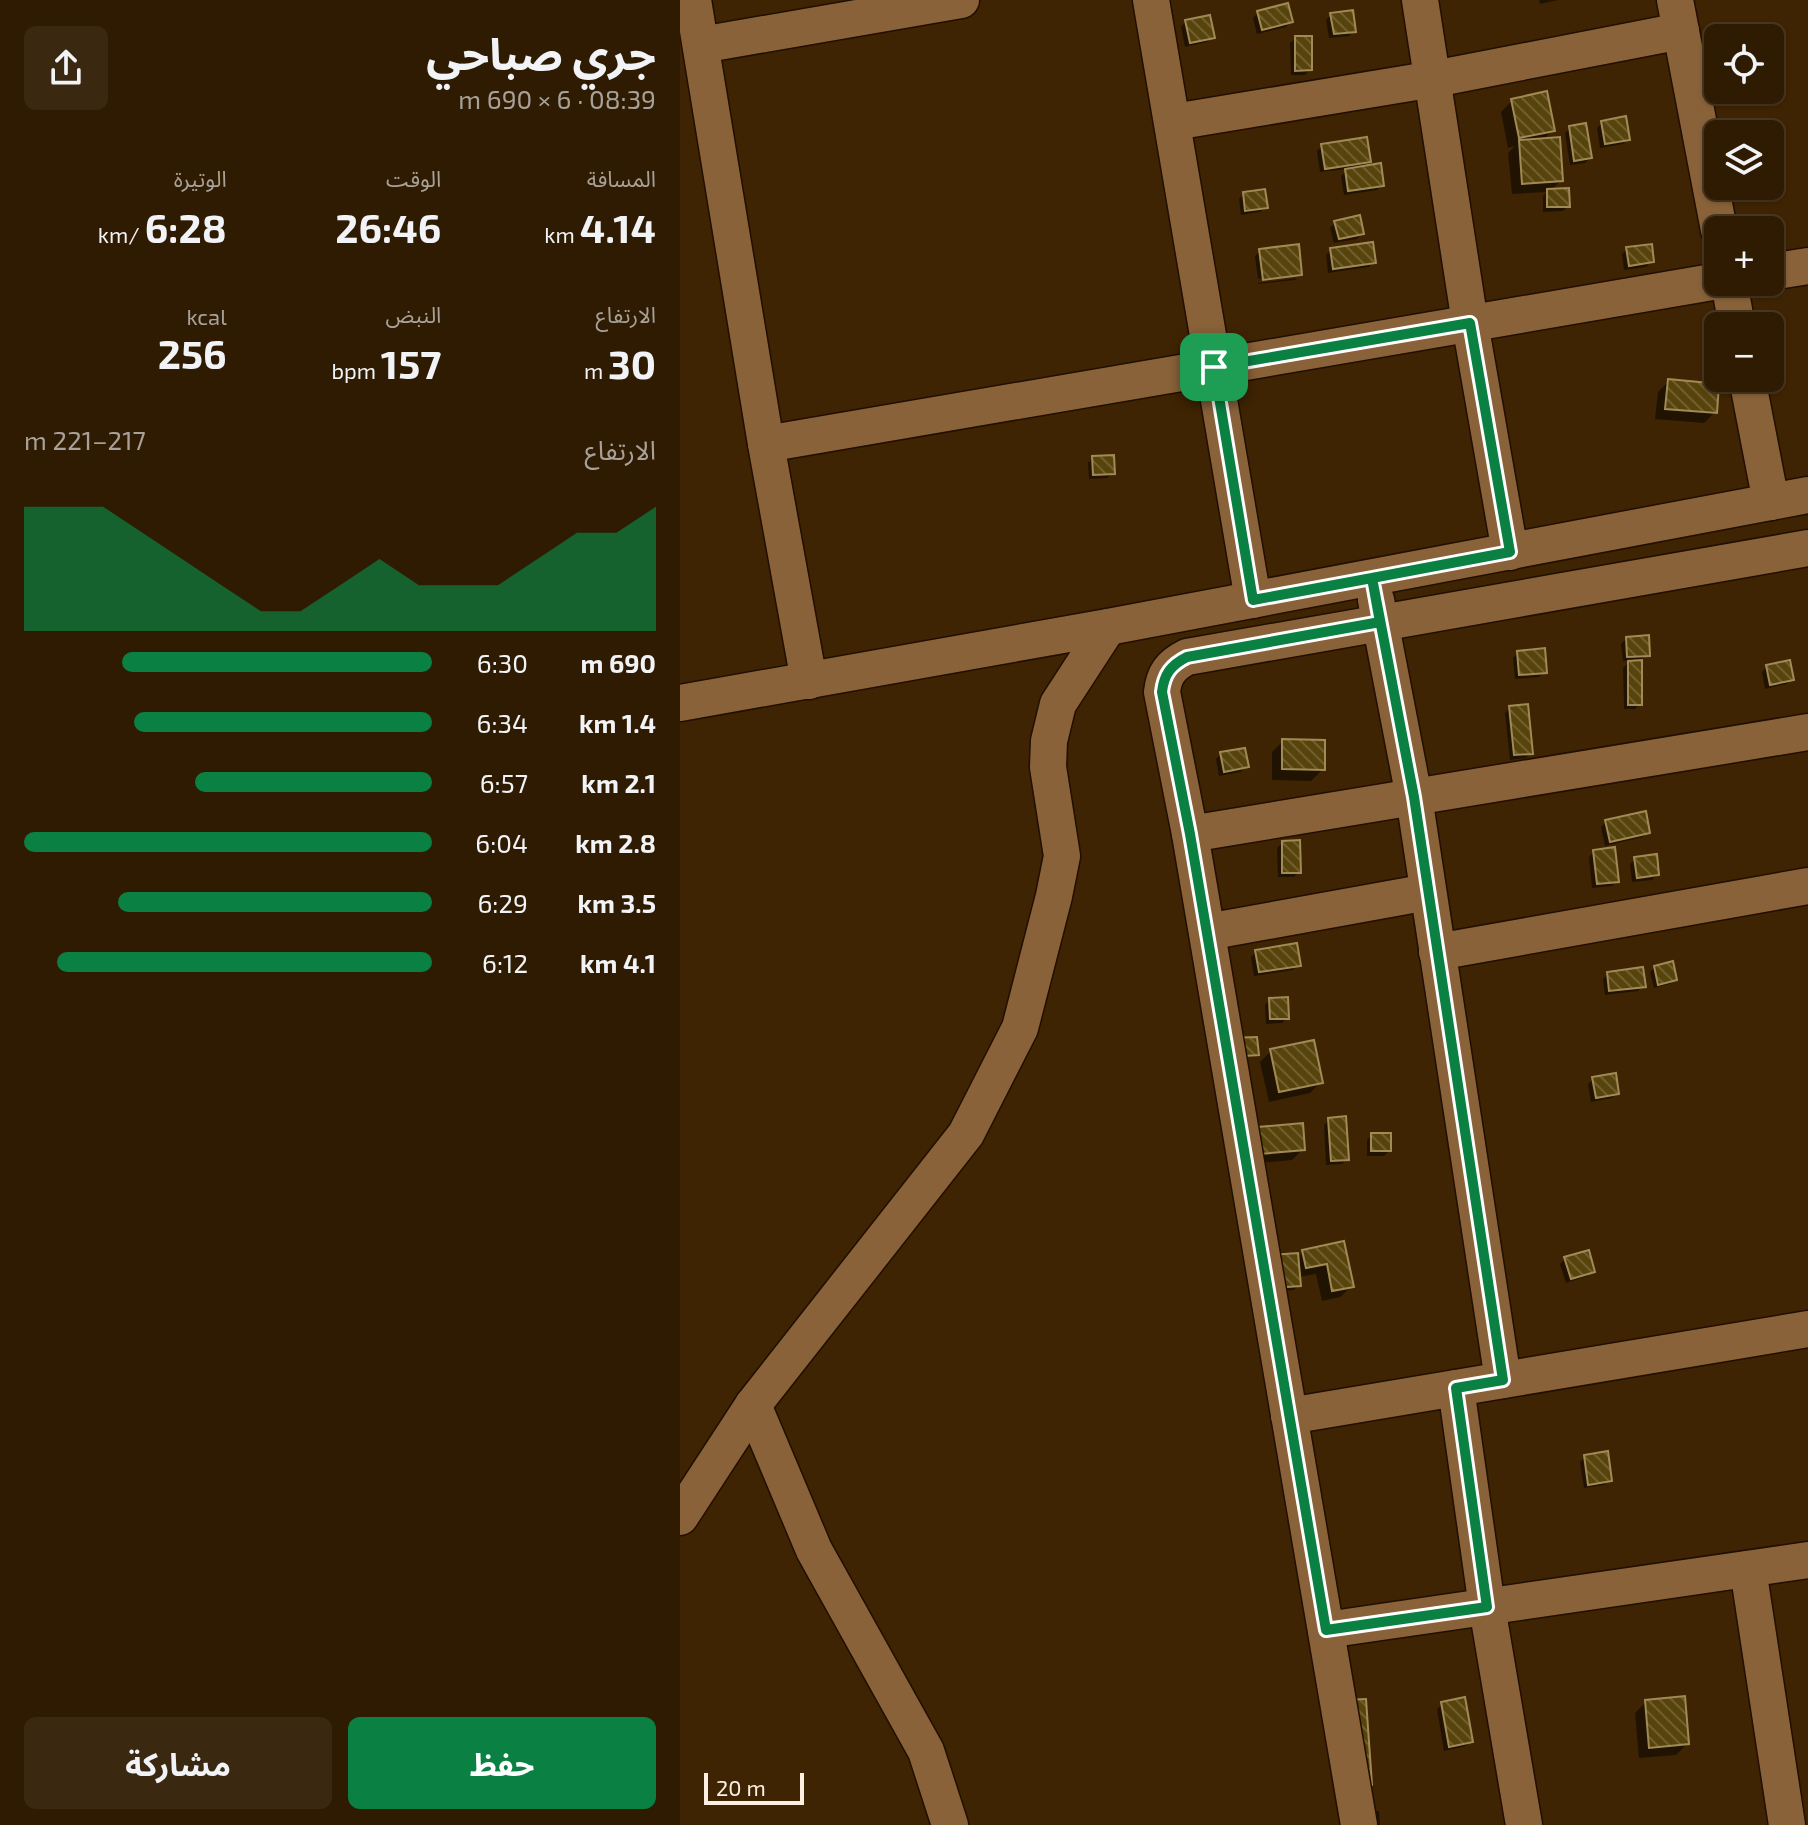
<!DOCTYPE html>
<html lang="ar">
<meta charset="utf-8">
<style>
body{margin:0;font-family:"Exo 2","Noto Sans Arabic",sans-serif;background:#3b2811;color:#f1f3f6;direction:rtl;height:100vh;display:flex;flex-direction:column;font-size:30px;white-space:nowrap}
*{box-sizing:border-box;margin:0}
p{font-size:26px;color:#a7a199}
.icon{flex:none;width:44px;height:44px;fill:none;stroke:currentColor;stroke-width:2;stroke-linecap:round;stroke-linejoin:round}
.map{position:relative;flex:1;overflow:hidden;direction:ltr}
.panel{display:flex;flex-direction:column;background:#2f1b02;width:680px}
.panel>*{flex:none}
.controls{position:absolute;left:1024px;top:24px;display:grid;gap:16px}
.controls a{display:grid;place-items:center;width:80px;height:80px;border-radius:12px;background:#2f1b02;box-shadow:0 2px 6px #0004,0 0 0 2px #4a3924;font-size:40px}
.scale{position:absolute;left:24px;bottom:20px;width:100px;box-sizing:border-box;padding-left:8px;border:4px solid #fdefe2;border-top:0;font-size:22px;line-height:28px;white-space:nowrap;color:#fdefe2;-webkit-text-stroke:6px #3f2403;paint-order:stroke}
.pin{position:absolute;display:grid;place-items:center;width:68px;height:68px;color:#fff;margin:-34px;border-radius:16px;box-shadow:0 4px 12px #0006}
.round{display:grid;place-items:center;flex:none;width:84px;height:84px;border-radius:12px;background:#3b2811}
.head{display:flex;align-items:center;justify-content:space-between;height:136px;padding:0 24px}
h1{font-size:44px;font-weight:700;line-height:60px}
.metrics{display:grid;grid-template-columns:repeat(3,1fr);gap:12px;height:136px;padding:8px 24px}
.metrics div{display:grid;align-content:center}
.metrics b{font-size:40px;font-weight:700}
.metrics small{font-size:22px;font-weight:400}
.metrics p{font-size:22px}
.chart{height:224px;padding:16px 24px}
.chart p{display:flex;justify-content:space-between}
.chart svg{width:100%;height:144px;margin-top:8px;fill:#0b8043;opacity:.7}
.action{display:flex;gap:16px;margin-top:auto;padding:16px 24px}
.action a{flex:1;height:92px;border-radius:12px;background:#0b8043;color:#fff;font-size:32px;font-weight:700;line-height:92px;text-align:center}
.action a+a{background:#3b2811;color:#f1f3f6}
ul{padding:0 24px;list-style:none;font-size:26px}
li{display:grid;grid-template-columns:128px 96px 1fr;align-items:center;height:60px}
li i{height:20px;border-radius:10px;background:#0b8043}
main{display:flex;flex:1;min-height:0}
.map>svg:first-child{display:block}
.shadow{fill:#0007}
.building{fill:url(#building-back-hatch);stroke:#a18a55;stroke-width:2}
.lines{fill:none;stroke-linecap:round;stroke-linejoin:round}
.minor-casing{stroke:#210f00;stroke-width:39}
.minor{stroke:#896239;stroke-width:36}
.route-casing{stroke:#fff;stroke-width:16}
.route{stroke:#0b8043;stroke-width:10}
</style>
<main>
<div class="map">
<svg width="1128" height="1825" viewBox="0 0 1128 1825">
<defs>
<pattern id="building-back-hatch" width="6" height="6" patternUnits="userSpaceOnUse" patternTransform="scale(2)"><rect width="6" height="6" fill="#57430c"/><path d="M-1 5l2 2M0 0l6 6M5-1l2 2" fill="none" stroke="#705e2f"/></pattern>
</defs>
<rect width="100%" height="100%" fill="#3f2403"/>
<g class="shadow">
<polygon points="859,0 878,0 860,4"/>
<polygon points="578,13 611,22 606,27 577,34 573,18"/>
<polygon points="651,15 674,31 669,36 649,38 646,20"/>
<polygon points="506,21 533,37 527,42 505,47 501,27"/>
<polygon points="616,38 630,69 625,75 611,75 610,43"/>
<polygon points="832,101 873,130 863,140 881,180 871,191 888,206 883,211 863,212 863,196 867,192 832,194 828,153 835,146 828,148 821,112"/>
<polygon points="922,123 948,139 943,144 920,148 917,128"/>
<polygon points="890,128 910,158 905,163 890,165 885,133"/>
<polygon points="642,146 689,161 682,168 702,185 697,190 664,195 661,176 668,169 640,172 637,151"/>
<polygon points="564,194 586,207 580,212 561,215 559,199"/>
<polygon points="655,223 682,234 677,239 654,243 650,228"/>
<polygon points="947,249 972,261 966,267 944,270 942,254"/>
<polygon points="651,250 694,262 689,267 648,273 646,255"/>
<polygon points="580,251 620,274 618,277 618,274 578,279 575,256"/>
<polygon points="617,278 615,280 578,284 578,283"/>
<polygon points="989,381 1035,412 1024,423 975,419 978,392"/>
<polygon points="413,458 433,473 427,478 409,479 408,463"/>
<polygon points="946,639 968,655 960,660 960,704 955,709 944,709 943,668 950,661 943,661 941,644"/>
<polygon points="838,653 865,672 859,677 835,679 833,658"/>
<polygon points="1087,667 1112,679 1107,684 1085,689 1082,672"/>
<polygon points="830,708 851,753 846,758 830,760 825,713"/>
<polygon points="603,741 643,769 631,781 592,780 592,752"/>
<polygon points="541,754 566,766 561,772 539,776 536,759"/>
<polygon points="926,822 968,832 963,837 925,846 921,827"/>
<polygon points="602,843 619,872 614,877 598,877 597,848"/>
<polygon points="914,851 937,881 932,886 912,888 909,857"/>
<polygon points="955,859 977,875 972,880 952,882 950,864"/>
<polygon points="576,952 618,965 613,970 574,976 571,957"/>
<polygon points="975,967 995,979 990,984 974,988 970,972"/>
<polygon points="928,974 963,986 958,991 925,995 923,979"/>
<polygon points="590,1000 607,1018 602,1023 586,1024 585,1005"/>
<polygon points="591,1051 641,1082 630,1093 589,1102 580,1062"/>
<polygon points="913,1079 937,1093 932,1098 911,1102 908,1084"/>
<polygon points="649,1120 667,1159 662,1164 646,1165 644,1125"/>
<polygon points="692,1135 709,1151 704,1156 687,1156 687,1140"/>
<polygon points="556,1141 623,1149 612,1160 558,1165"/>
<polygon points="663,1244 672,1286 660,1297 642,1301 636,1274 618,1277 619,1285 614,1290 587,1292 623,1252"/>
<polygon points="885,1259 913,1271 908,1276 886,1283 880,1264"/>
<polygon points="905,1457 930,1480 924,1485 904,1488 900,1462"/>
<polygon points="966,1702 1007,1744 996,1755 959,1758 955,1713"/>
<polygon points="762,1704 791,1741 786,1746 764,1751 757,1709"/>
<polygon points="699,1811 700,1825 680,1825 685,1813"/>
</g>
<g class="building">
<polygon points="608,3 613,22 582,30 577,11"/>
<polygon points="673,10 676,32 654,34 650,13"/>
<polygon points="530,15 535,38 510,43 505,20"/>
<polygon points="615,36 632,36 632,70 615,71"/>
<polygon points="867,91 875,131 839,138 831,99"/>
<polygon points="946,116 950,140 925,144 921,121"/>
<polygon points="906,123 912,158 894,161 889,126"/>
<polygon points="687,137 691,162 645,169 641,144"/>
<polygon points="880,137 883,181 842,184 839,140"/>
<polygon points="701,163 704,186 668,191 665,169"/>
<polygon points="889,188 890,207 867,207 867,189"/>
<polygon points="585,189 588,208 565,211 563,192"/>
<polygon points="680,215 684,234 659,239 654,221"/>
<polygon points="693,242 696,263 653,269 650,248"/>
<polygon points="619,244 622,275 583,280 579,249"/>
<polygon points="972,244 974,262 949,266 946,247"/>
<polygon points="988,379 1039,384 1037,413 985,409"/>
<polygon points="434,455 435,474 413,475 412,456"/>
<polygon points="969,635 970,656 947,657 946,637"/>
<polygon points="865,648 867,673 839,675 837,651"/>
<polygon points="962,660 962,705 948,705 948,661"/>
<polygon points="1110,660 1114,680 1090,685 1086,665"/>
<polygon points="848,704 853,754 834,755 829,706"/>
<polygon points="602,739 645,740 645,770 602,769"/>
<polygon points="565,748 569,767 544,772 540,752"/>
<polygon points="966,811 970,833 930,842 925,820"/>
<polygon points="620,840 621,873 602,873 602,841"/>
<polygon points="935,847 939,882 917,884 913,850"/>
<polygon points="977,854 979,875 957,878 954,857"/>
<polygon points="617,943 621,966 579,972 575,950"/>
<polygon points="993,961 997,980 978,985 974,966"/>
<polygon points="963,967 966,987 929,991 927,972"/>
<polygon points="608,997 609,1019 590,1019 589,998"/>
<polygon points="577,1037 579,1055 549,1057 548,1038"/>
<polygon points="634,1040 643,1083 599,1092 590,1049"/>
<polygon points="936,1073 939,1094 916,1098 912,1077"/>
<polygon points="666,1116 669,1160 651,1161 648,1118"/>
<polygon points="623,1123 625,1150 568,1155 566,1128"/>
<rect x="691" y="1133" width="20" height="18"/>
<polygon points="664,1241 674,1287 652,1291 647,1264 626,1268 622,1250"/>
<polygon points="909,1250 915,1272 891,1279 884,1257"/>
<polygon points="618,1253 621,1286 592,1288 589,1255"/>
<polygon points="928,1451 932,1481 908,1485 904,1455"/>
<polygon points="1005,1696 1009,1744 969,1748 965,1700"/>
<polygon points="785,1697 793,1742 769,1747 761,1702"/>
<polygon points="686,1699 692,1785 668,1788 661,1700"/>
</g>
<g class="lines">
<g class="minor-casing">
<g id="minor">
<polyline points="13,0 86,444 129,681"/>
<polyline points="471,0 573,600"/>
<polyline points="740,0 790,323 830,552"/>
<polyline points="995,0 1039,230"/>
<polyline points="21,45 281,0"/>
<polyline points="494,122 754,79 1001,31"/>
<polyline points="1090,272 1128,266"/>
<polyline points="1049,282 1057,326"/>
<polyline points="1067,378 1091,502"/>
<polyline points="86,444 1038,281"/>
<polyline points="696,600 734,797 823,1380"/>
<polyline points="0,703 428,627 1128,495"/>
<polyline points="510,834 1128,732"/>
<polyline points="527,932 748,892"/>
<polyline points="757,952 1128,886"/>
<polyline points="776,1388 807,1607 844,1825"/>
<polyline points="73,1405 134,1550 246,1751 270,1825"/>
<polyline points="609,1416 1128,1329"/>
<polyline points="0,1517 73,1405 286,1134 340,1028 374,896 382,856 368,767 369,741 378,704 428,627"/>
<polyline points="1068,1569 1107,1825"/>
<polyline points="646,1630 1128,1560"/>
<path d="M679 1825 510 834 482 692C484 674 491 665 507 657L1128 548"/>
</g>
</g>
<use href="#minor" class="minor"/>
</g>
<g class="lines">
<g class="route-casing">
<path id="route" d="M534 367 573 600 692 578 734 797 823 1380 776 1388 807 1607 646 1630 510 834 482 692C484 674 491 665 507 657L700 622 692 578 830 552 790 323 534 367"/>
</g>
<use href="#route" class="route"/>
</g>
</svg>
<div class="controls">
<a><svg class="icon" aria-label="locate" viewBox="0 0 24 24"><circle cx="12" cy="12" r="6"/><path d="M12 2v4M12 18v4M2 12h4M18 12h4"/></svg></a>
<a><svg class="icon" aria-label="layers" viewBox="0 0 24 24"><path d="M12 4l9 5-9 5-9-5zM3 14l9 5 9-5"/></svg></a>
<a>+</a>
<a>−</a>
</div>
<div class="scale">20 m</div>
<div class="pin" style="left:534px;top:367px;background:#1e9e55"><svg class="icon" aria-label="arrive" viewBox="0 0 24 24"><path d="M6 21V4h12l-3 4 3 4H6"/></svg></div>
</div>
<section class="panel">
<div class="head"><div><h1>جري صباحي</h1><p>08:39 · 6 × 690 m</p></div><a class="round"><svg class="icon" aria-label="share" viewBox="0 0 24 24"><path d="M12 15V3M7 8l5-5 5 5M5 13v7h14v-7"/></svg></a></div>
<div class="metrics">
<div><p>المسافة</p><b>4.14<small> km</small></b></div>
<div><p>الوقت</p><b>26:46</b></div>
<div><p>الوتيرة</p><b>6:28<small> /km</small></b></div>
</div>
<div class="metrics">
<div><p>الارتفاع</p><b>30<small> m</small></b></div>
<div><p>النبض</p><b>157<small> bpm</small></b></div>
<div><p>kcal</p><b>256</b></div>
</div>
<div class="chart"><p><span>الارتفاع</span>217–221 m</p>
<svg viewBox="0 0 160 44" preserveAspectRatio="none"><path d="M0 44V6L10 6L20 6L30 14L40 22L50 30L60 38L70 38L80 30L90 22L100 30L110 30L120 30L130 22L140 14L150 14L160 6V44z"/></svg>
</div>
<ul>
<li><b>690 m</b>6:30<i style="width:76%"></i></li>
<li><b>1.4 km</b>6:34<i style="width:73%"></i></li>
<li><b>2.1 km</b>6:57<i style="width:58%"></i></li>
<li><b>2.8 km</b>6:04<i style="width:100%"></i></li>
<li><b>3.5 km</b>6:29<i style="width:77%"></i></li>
<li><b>4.1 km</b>6:12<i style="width:92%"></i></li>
</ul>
<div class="action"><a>حفظ</a><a>مشاركة</a></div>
</section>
</main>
